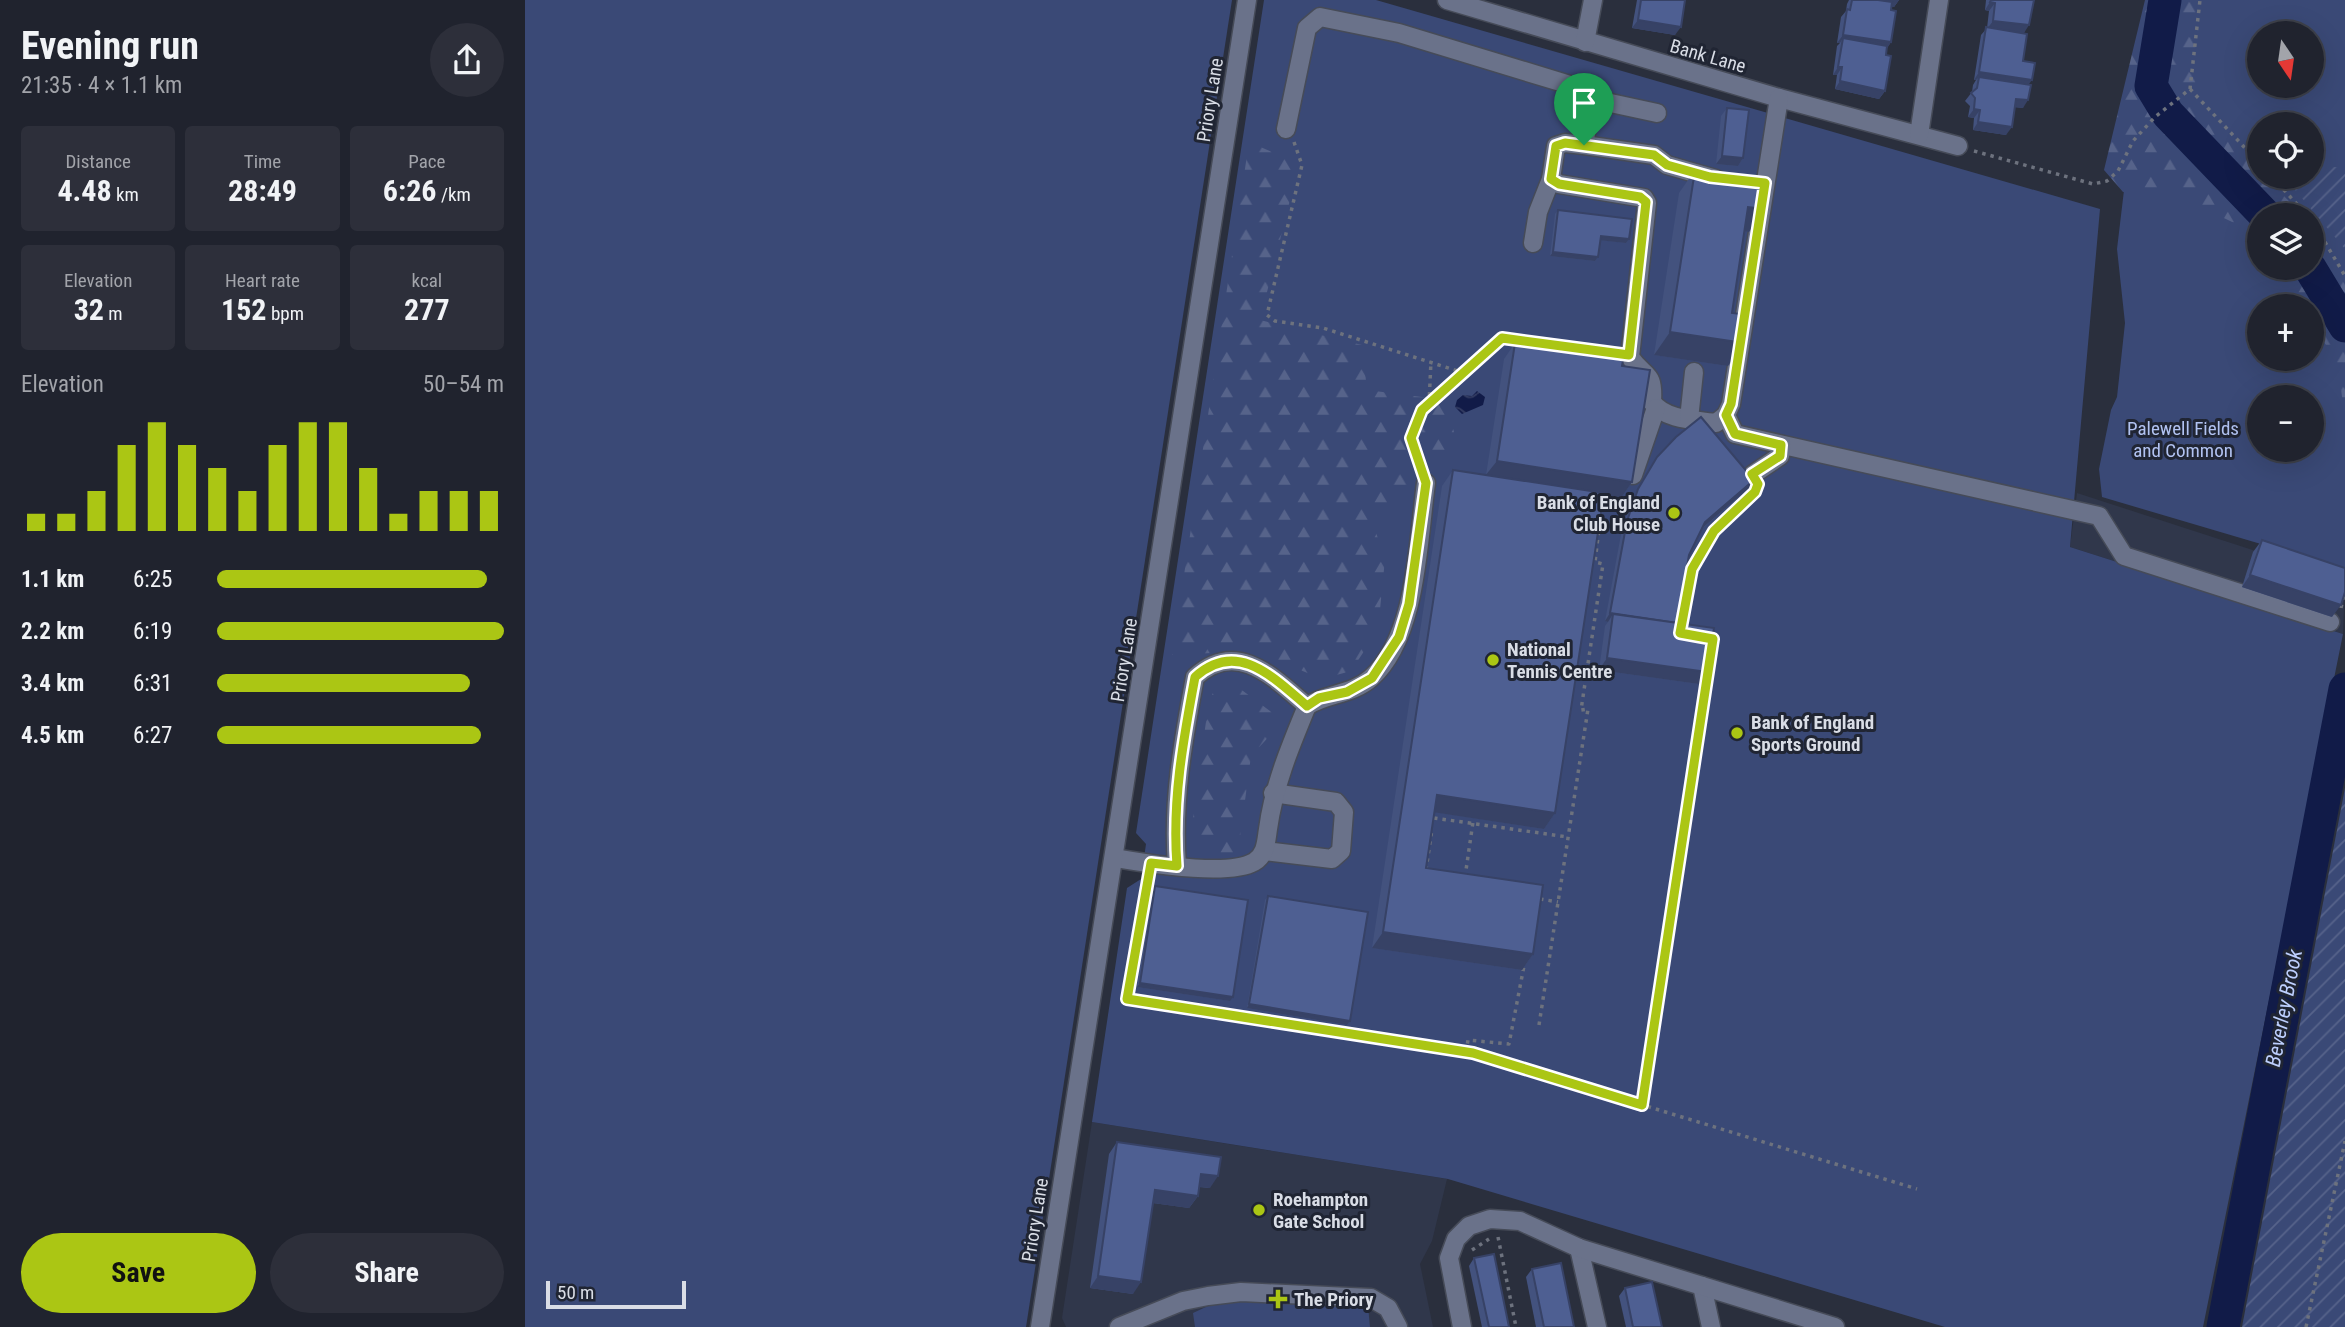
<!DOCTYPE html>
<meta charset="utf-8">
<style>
body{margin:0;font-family:"Roboto Condensed",sans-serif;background:#2d2f3a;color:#f1f3f6;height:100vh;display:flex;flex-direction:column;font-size:26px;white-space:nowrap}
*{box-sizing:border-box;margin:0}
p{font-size:23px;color:#a2a4aa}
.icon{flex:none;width:38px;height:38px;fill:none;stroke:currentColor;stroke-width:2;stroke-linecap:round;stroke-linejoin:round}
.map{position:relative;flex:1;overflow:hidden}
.drawer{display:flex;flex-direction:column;background:#20232e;width:525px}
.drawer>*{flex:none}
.needle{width:46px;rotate:167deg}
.controls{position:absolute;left:1722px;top:21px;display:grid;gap:14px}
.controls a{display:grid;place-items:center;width:77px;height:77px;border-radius:50%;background:#20232e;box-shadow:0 7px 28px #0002,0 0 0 2px #3d404a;font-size:35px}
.scale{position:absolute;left:21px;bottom:18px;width:140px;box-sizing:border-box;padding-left:7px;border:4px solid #d9dde6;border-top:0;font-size:19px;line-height:24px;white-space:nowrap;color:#d9dde6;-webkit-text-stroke:5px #202533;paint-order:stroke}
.pin{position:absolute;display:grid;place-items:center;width:60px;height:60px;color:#fff;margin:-72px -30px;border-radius:50% 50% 50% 0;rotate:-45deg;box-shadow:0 0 7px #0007}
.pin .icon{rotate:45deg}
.round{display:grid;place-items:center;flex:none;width:74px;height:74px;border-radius:37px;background:#2d2f3a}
.headline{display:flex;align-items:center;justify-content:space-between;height:119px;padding:0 21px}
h1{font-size:38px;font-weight:700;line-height:52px}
.stats{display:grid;grid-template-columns:repeat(3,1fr);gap:10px;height:119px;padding:7px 21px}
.stats div{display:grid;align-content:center;border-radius:7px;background:#2d2f3a;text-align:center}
.stats b{font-size:30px;font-weight:700}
.stats small{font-size:19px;font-weight:400}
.stats p{font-size:19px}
.chart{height:196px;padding:14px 21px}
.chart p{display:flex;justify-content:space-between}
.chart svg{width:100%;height:126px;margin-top:7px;stroke:#abc614;stroke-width:6}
.cta{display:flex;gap:14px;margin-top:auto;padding:14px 21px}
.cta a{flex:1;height:80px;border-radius:42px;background:#abc614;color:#111;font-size:28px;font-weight:700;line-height:80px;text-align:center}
.cta a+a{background:#2d2f3a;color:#f1f3f6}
ul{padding:0 21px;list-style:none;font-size:23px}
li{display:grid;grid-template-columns:112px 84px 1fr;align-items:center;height:52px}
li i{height:18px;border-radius:9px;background:#abc614}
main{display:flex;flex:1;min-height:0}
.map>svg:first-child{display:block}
.built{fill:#30374b}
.green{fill:#3a4976;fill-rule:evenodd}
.forest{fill:url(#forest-firs)}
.garden{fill:url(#garden-furrows)}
.water{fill:url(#water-waves)}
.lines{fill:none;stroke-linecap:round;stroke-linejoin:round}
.river{stroke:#111b48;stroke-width:33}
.minor-casing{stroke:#464b58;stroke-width:21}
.path{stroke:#6d727e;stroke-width:3.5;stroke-dasharray:3.5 5;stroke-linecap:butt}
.minor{stroke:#6a728a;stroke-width:18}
.wall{fill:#43527e}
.shaded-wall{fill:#374266}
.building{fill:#4e5f92;stroke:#374266;stroke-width:2}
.route-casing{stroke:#fff;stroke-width:14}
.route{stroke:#abc614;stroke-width:9}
.poi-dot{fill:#abc614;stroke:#202533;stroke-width:2.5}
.labels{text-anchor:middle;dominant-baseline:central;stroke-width:6;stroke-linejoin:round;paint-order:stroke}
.street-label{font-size:19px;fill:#d9dde6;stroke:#202533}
.park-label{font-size:19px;fill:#b2c3f2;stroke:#202533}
.poi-label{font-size:19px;font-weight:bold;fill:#d9dde6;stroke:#202533;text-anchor:start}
.water-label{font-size:21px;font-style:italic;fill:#bdcffe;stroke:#202533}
</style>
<main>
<section class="drawer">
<div class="headline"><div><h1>Evening run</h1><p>21:35 · 4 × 1.1 km</p></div><a class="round"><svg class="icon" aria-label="share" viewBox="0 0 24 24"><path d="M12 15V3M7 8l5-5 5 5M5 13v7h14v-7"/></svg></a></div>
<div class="stats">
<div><p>Distance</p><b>4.48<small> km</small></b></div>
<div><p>Time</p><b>28:49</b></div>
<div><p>Pace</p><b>6:26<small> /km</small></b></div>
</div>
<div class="stats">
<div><p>Elevation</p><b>32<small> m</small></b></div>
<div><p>Heart rate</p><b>152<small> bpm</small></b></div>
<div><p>kcal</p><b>277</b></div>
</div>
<div class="chart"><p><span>Elevation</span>50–54 m</p>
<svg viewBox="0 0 160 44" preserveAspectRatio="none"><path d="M5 44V38M15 44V38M25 44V30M35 44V14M45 44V6M55 44V14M65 44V22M75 44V30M85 44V14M95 44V6M105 44V6M115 44V22M125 44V38M135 44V30M145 44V30M155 44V30"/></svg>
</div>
<ul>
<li><b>1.1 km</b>6:25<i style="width:94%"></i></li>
<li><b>2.2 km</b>6:19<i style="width:100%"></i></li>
<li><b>3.4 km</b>6:31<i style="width:88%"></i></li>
<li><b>4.5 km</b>6:27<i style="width:92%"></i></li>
</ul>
<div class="cta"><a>Save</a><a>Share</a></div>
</section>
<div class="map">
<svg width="1820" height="1327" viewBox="0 0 1820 1327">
<defs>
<pattern id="forest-firs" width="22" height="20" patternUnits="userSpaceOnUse" patternTransform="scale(1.75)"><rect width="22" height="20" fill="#3a4976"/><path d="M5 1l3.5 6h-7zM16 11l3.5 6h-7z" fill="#56638a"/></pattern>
<pattern id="garden-furrows" width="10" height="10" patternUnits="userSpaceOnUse" patternTransform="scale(1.75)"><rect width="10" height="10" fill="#3a4976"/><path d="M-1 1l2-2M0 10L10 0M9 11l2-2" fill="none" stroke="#56638a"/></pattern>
<pattern id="water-waves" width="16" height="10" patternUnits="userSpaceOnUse" patternTransform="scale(1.75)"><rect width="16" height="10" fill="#111b48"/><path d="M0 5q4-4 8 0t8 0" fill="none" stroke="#333c62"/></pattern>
</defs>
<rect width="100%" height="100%" fill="#2a2f3d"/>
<g class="built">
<polygon points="1552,493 1820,580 1818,634 1545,547"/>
<polygon points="567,1122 922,1179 907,1241 895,1264 908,1327 541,1327 537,1318"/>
</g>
<g class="green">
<polygon points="0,0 707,0 501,1327 0,1327"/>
<polygon points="739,0 851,0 1575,209 1545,547 1818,634 1678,1327 1420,1327 923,1179 567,1122 602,888 616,879 621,844 611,833"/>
<path d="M1664 0H1820V569L1577 497 1574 469 1586 410 1592 397 1600 323 1592 249 1602 165ZM1734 33H1787V86H1734ZM1734 124H1787V177H1734ZM1734 215H1787V268H1734ZM1734 306H1787V359H1734ZM1734 397H1787V450H1734Z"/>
<polygon points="741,1296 843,1306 845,1327 670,1327 668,1313 683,1306"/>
</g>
<g class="forest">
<polygon points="1620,0 1679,0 1670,79 1674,106 1734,170 1734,177 1741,177 1777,215 1734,215 1734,235 1641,190 1598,192 1579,170"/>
<polygon points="724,142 774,164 735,320 837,345 842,390 920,400 929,432 921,460 896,474 891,499 847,521 860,559 853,630 826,671 797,679 717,646 687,653 647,655"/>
<polygon points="1787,226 1820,284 1820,419 1813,366 1787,321 1787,306 1778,306 1756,268 1787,268"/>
<polygon points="710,685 749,714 751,729 726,756 712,860 671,856 668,815 684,700 692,686"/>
</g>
<g class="garden">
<polygon points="1787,165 1820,168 1820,249 1759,177 1787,177"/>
<polygon points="1820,788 1820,1327 1717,1327"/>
</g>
<polygon class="water" points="952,391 960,397 958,405 937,414 930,407 932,400 938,395 947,396"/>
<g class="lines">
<g class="river">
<polyline points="1640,0 1626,86 1643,114 1740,215"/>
<polyline points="1785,268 1820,326"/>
<polyline points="1698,1327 1820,689"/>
</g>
<g class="minor-casing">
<g id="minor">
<polyline points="922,0 1254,98 1433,146"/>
<polyline points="1060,42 1068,0"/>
<polyline points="1067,99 1132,113"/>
<polyline points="761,129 782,28 795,17 874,33 1055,88 1067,99 1059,145"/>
<polyline points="1394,135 1414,0"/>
<path d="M1191 179 1142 165 1129 155 1059 145 1040 143 1031 146 1026 179 1034 184 1119 198 1122 203 1105 357C1120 379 1129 370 1127 402 1140 420 1170 420 1191 423L1201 415 1206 404 1254 98"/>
<polyline points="1008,243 1013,212 1026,179"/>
<polyline points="1201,415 1210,434 1574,516 1599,556 1805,622"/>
<polyline points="1164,419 1169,372"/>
<polyline points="1108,475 1131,408"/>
<polyline points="1227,475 1255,456 1257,445"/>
<polyline points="740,851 807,859 816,851 819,812 811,802 748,793"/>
<path d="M590 858C619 863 703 877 729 862 741 855 741 842 743 829 749 785 765 747 782 706"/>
<path d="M652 866C647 801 658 741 670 677 712 639 748 677 782 706 802 693 827 695 846 678 892 637 893 541 901 483"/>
<polyline points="1054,1248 1072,1327"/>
<polyline points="1177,1286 1186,1327"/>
<polyline points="515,1327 722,0"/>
<polyline points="594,1327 658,1301 683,1296 716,1292 846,1298 863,1308 873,1327"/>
<polyline points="937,1327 924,1258 931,1239 944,1226 965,1219 995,1221 1054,1248 1310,1327"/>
</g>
</g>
<g class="path">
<polyline points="1665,89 1734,163"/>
<polyline points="769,142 777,165 742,315 750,321 798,328 939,373"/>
<polyline points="1449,151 1568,184 1582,181 1593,171 1608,141 1630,117 1665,89 1675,0"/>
<polyline points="1747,177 1782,215"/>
<polyline points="1787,220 1820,276"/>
<polyline points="904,404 906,361"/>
<polyline points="896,468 886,438 897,410 977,338 1089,353"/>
<polyline points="1816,608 1820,589"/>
<polyline points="1156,628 1167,569 1189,531 1230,492"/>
<polyline points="909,818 1043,837"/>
<polyline points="901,870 907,829"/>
<polyline points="940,877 948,822"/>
<polyline points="622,879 602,999 948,1053 1392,1189"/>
<polyline points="1015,899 1033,902"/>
<polyline points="1014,1025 1063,709 1056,710 1078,564 1070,562 1076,512"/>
<polyline points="941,1052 943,1040 984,1044 999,966"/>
<polyline points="1117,1105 1185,638"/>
<polyline points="973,1237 991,1327"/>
<polyline points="947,1250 964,1239"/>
<polyline points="1781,1327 1820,1141"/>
</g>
<use href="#minor" class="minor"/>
</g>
<g class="wall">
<polygon points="1112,0 1160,0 1150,35 1107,28"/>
<polygon points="1324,0 1374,0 1369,7 1366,6 1366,42 1362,48 1361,55 1360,91 1354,99 1310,89 1312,75 1308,75 1312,46 1315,43 1312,43 1316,17 1321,11 1322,4"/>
<polygon points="1461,0 1509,0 1499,33 1498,61 1504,85 1498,108 1490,107 1481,135 1448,130 1449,118 1443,117 1445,106 1440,101 1447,92 1448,85 1451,80 1449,80 1456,35 1462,28 1464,11 1460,10"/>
<polygon points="1202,108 1218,158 1213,166 1191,164 1196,116"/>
<polygon points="1170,170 1224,232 1219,231 1207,313 1203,366 1129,355 1154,193"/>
<polygon points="1033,210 1104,239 1101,243 1075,240 1073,257 1070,261 1025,256 1030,214"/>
<polygon points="990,343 1097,366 1107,482 1096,498 1078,495 1030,813 1019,829 910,812 901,868 1008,954 997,970 847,948 917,486 928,470 961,475 979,359"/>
<polygon points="1132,457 1224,488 1178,528 1164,555 1152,623 1174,684 1074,670 1080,626 1083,622 1080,621 1097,529 1108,497"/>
<polygon points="1737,540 1807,617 1717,587 1728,552"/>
<polygon points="630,886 705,1001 612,987 627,890"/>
<polygon points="743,896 825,1021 822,1025 722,1008 740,900"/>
<polygon points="592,1142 685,1188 674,1187 673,1196 664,1208 628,1203 608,1294 565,1288 584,1154"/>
<polygon points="949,1258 984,1327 957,1327 944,1266"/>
<polygon points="1007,1269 1049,1327 1011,1327 1001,1277"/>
<polygon points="1100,1288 1137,1327 1101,1327 1094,1296"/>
</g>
<g class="shaded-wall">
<polygon points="1345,0 1374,0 1369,7 1343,3"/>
<polygon points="1465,2 1470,3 1464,11 1460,10"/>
<polygon points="1113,20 1156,27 1150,35 1107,28"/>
<polygon points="1468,21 1504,25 1499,33 1462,29"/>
<polygon points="1318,35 1366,42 1361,50 1318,38 1315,43 1312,43"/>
<polygon points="1313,67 1317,67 1312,75 1308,75"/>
<polygon points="1454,72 1507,80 1501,88 1454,77 1451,80 1449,80"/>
<polygon points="1315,81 1360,91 1354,99 1310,89"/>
<polygon points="1491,99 1503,100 1498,108 1486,107"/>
<polygon points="1449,109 1455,110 1449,118 1443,117"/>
<polygon points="1453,122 1487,127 1481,135 1448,130"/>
<polygon points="1197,156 1218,158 1213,166 1191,164"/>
<polygon points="1223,207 1240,209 1224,232 1207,229"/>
<polygon points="1076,236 1104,239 1101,243 1073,240"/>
<polygon points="1028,252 1073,257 1070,261 1025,256"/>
<polygon points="1145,332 1219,343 1203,366 1129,355"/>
<polygon points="972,461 1107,482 1096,498 960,476"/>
<polygon points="1229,480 1224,488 1175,530 1180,522"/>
<polygon points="1725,575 1816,605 1807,617 1717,587"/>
<polygon points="1085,613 1152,624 1088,614 1083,622 1080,621"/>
<polygon points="1082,658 1182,672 1174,684 1074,670"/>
<polygon points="912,795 1030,813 1019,829 901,811"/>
<polygon points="858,932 1008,954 997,970 847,948"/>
<polygon points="615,983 708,997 705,1001 612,987"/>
<polygon points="724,1004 825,1021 822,1025 722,1008"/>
<polygon points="676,1174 693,1176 685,1188 668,1186"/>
<polygon points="630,1190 673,1196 664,1208 621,1202"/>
<polygon points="573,1276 616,1282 608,1294 565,1288"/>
</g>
<g class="building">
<polygon points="1116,0 1160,0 1156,27 1113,20"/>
<polygon points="1327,0 1353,0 1367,2 1366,10 1371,11 1366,42 1318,35 1322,9 1325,10"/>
<polygon points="1466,0 1509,0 1504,25 1468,21 1470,3 1465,2"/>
<polygon points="1461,27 1502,34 1498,61 1510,63 1507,80 1454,72"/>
<polygon points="1318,38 1362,46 1361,55 1366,56 1360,91 1315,81 1317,67 1313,67"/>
<polygon points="1454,77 1506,85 1503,100 1491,99 1487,127 1453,122 1455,110 1449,109 1450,98 1446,93 1452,88"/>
<polygon points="1202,108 1224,110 1218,158 1197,156"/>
<polygon points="1170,170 1244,181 1240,209 1223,207 1207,313 1223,315 1219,343 1145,332"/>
<polygon points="1033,210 1107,219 1104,239 1076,236 1073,257 1028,252"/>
<polygon points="990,343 1098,360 1097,366 1125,370 1107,482 972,461"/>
<polygon points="1176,417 1229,480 1180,522 1164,555 1152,623 1085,613 1102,521 1113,489 1132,457 1151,437"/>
<polygon points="928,470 1079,493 1030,813 912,795 901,868 1018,885 1008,954 858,932"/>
<polygon points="1737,540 1820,568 1820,592 1816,605 1725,575"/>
<polygon points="1088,614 1189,628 1182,672 1082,658"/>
<polygon points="630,886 723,900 708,997 615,983"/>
<polygon points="743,896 843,912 825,1021 724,1004"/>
<polygon points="592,1142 696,1157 693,1176 676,1174 673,1196 630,1190 616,1282 573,1276"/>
<polygon points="969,1254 984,1327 964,1327 949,1258"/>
<polygon points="1036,1263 1049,1327 1019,1327 1007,1269"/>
<polygon points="1127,1282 1137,1327 1108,1327 1100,1288"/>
</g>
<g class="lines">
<g class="route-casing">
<path id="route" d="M1040 143 1129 155 1142 165 1185 177 1240 183 1206 404 1201 415 1210 434 1256 445 1255 456 1227 474 1233 484 1230 492 1189 531 1167 569 1155 633 1188 639 1117 1105 948 1053 602 999 626 863 652 866C647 801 658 741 670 677 712 639 748 677 782 706L794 698 822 692 847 678 874 637 884 604 901 483 886 438 897 410 977 338 1104 355 1121 202 1115 197 1034 184 1026 179 1031 146Z"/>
</g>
<use href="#route" class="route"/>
</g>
<g class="poi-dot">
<circle cx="1149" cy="513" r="7"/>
<circle cx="968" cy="660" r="7"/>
<circle cx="1212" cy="733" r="7"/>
<circle cx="734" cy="1210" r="7"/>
<path d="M749.5 1288.5h7v7h7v7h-7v7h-7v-7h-7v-7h7z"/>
</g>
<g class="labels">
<g class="street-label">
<text transform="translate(1183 56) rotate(16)">Bank Lane</text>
<text transform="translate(685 100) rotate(-81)">Priory Lane</text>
<text transform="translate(599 660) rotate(-81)">Priory Lane</text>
<text transform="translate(510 1220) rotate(-81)">Priory Lane</text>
</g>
<g class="park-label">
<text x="1658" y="428">Palewell Fields<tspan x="1658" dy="22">and Common</tspan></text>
</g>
<g class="poi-label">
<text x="1135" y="502" text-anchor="end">Bank of England<tspan x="1135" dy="22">Club House</tspan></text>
<text x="982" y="649">National<tspan x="982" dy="22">Tennis Centre</tspan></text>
<text x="1226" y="722">Bank of England<tspan x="1226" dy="22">Sports Ground</tspan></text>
<text x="748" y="1199">Roehampton<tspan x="748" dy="22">Gate School</tspan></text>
<text x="769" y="1299">The Priory</text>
</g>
<g class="water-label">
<text transform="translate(1759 1008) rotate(-79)">Beverley Brook</text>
</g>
</g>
</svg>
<div class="controls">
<a><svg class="needle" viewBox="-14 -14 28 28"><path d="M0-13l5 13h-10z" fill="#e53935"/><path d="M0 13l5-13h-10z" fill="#a2a4aa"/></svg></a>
<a><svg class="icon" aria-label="locate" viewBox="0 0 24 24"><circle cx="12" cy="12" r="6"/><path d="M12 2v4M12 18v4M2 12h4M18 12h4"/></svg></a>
<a><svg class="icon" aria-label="layers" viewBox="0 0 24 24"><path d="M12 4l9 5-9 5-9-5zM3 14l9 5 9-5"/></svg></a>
<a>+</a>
<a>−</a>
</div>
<div class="scale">50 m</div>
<div class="pin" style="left:1059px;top:145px;background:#1e9e55"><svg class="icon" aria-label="arrive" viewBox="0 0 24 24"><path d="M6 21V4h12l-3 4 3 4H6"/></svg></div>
</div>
</main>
